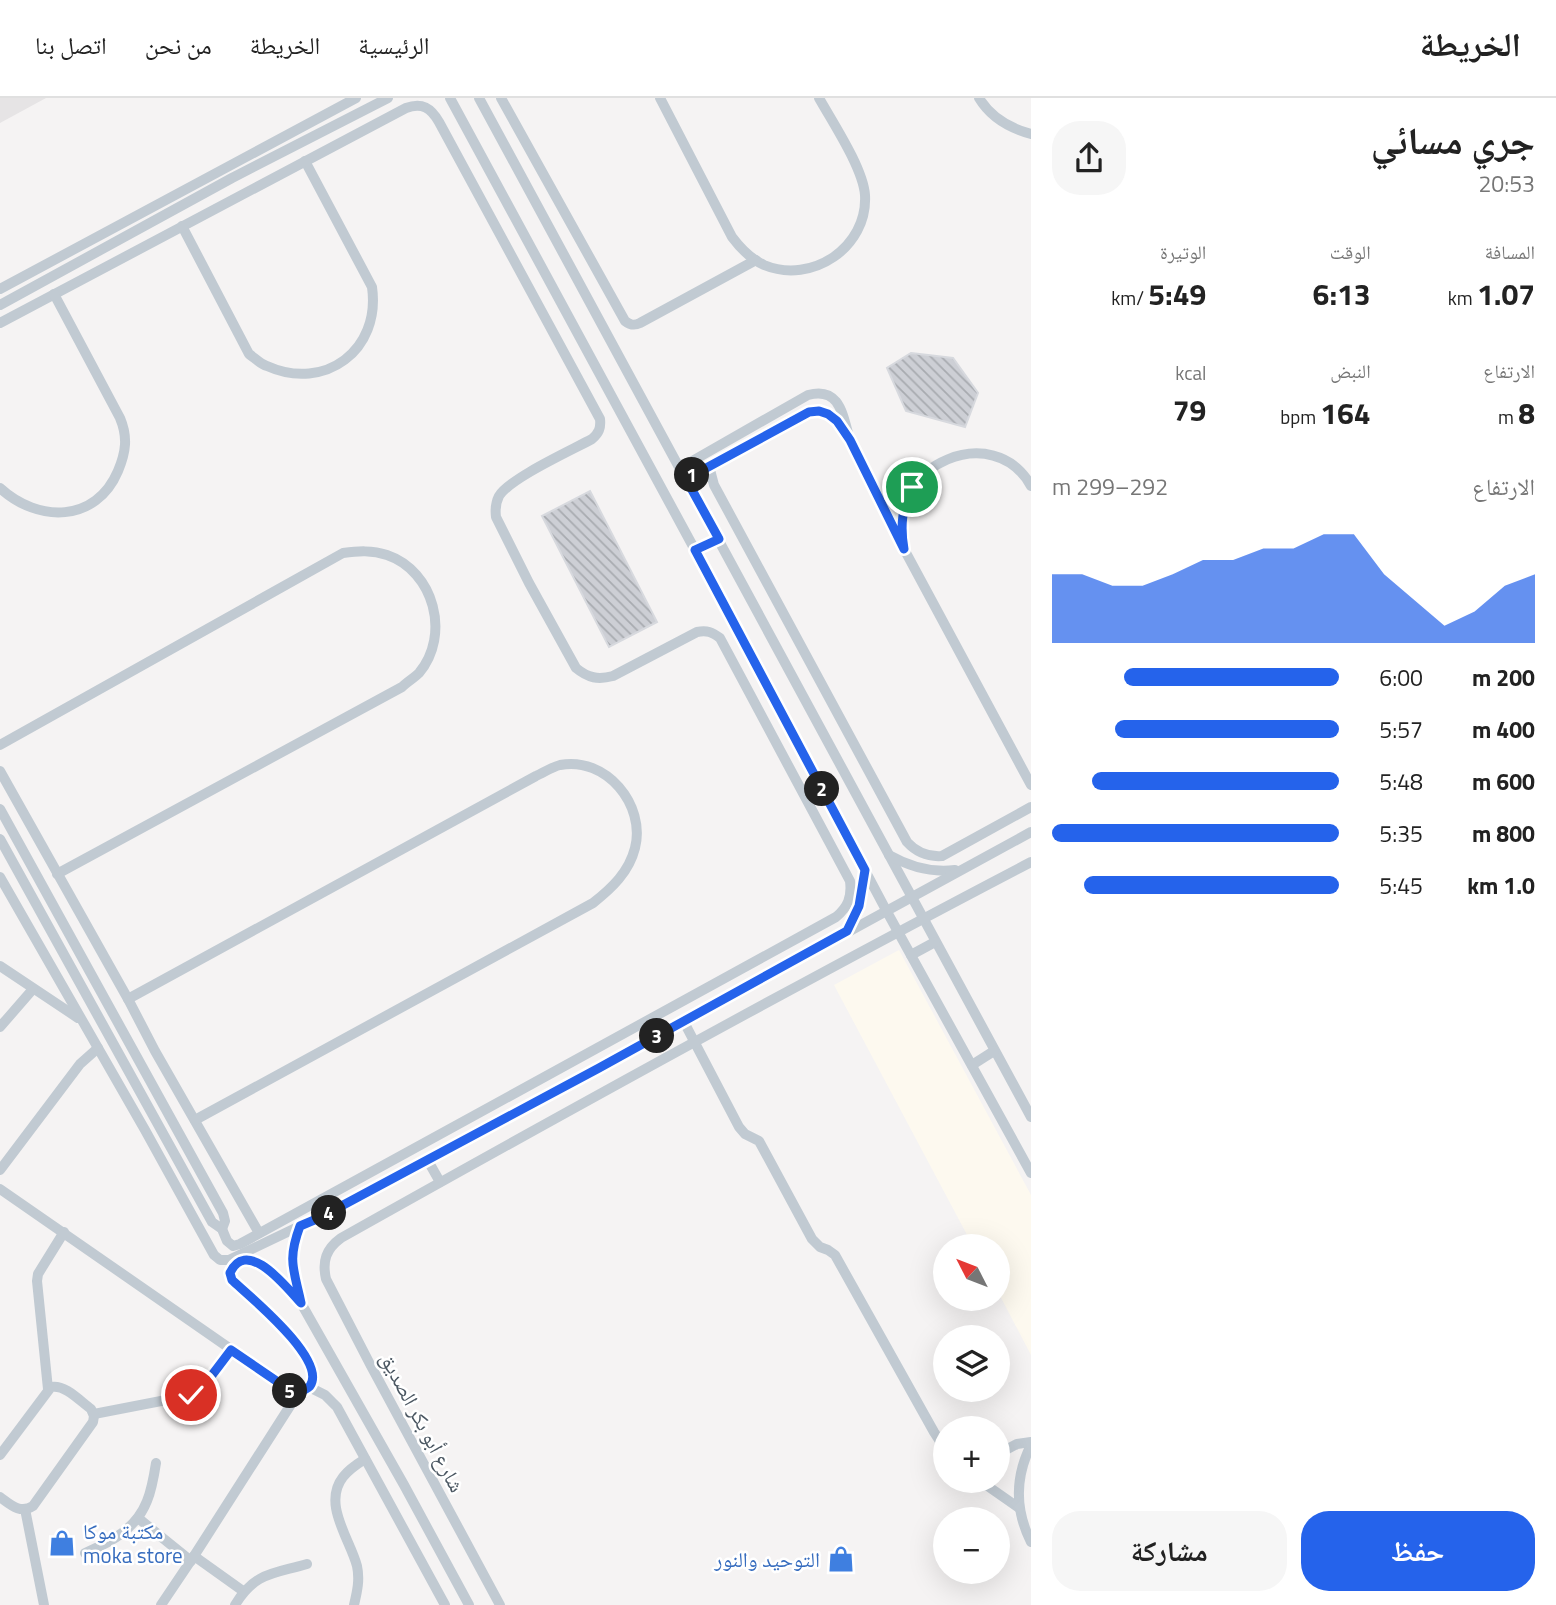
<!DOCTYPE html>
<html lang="ar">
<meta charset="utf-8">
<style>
body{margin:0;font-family:"Titillium Web","Noto Naskh Arabic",sans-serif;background:#f6f6f6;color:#222;direction:rtl;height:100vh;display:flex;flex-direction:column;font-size:26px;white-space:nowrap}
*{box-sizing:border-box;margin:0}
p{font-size:23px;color:#767676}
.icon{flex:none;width:38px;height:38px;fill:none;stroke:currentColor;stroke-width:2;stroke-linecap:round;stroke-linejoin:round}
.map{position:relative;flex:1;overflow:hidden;direction:ltr}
.side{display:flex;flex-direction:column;background:#fff;width:525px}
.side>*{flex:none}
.needle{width:46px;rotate:312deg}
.fabs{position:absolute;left:933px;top:1136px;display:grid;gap:14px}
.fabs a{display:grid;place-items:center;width:77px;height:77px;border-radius:50%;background:#fff;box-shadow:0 7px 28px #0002;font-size:35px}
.pin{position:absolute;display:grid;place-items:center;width:60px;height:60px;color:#fff;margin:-30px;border:4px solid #fff;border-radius:50%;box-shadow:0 2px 7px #0007}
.km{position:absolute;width:35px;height:35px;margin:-18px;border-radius:50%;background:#222;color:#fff;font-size:19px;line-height:35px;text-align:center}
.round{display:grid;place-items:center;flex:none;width:74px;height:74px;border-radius:28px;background:#f6f6f6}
.overview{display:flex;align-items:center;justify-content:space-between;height:119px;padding:0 21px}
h1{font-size:38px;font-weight:700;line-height:52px}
.figures{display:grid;grid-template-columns:repeat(3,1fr);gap:10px;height:119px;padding:7px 21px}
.figures div{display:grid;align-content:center}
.figures b{font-size:30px;font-weight:700}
.figures small{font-size:19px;font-weight:400}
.figures p{font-size:19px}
.chart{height:196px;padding:14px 21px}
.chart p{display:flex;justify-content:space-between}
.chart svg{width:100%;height:126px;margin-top:7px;fill:#2563eb;opacity:.7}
.cta{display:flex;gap:14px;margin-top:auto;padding:14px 21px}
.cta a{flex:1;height:80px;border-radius:28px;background:#2563eb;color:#fff;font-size:28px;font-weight:700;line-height:80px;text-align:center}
.cta a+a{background:#f6f6f6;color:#222}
ul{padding:0 21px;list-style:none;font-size:23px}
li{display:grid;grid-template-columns:112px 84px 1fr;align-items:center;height:52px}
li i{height:18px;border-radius:9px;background:#2563eb}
header{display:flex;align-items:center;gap:42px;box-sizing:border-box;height:98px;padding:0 35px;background:#fff;border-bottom:2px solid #e0e0e0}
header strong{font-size:33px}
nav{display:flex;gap:38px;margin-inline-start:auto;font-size:24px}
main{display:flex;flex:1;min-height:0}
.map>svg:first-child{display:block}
.commercial{fill:#fdf9ef}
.education{fill:#e6e4e5}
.building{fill:url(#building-back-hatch);stroke:#d7d9de;stroke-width:2}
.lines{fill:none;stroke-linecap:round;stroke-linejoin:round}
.minor{stroke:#c1cad2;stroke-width:10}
.route-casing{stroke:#fff;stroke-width:14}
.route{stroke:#2563eb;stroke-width:9}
.labels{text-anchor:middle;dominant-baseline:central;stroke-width:5;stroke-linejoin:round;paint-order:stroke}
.street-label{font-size:21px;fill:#4a5661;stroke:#fff}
.shop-label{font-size:21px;fill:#366cbe;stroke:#fff;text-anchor:start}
</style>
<header>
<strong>الخريطة</strong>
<nav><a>الرئيسية</a><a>الخريطة</a><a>من نحن</a><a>اتصل بنا</a></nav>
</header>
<main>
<section class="side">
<div class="overview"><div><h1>جري مسائي</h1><p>20:53</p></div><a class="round"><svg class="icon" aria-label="share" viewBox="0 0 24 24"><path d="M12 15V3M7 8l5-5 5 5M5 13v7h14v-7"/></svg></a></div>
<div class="figures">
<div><p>المسافة</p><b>1.07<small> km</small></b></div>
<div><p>الوقت</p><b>6:13</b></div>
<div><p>الوتيرة</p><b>5:49<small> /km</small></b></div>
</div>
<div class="figures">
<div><p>الارتفاع</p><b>8<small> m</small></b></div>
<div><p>النبض</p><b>164<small> bpm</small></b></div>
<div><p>kcal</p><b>79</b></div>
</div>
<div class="chart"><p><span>الارتفاع</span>292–299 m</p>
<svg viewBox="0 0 160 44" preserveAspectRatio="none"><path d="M0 44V20L10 20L20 24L30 24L40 20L50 15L60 15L70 11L80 11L90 6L100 6L110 20L120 29L130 38L140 33L150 24L160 20V44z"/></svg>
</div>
<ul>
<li><b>200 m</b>6:00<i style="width:75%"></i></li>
<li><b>400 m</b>5:57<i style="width:78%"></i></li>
<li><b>600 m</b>5:48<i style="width:86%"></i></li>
<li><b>800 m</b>5:35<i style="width:100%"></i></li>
<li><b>1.0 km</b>5:45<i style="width:89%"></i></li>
</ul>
<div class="cta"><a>حفظ</a><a>مشاركة</a></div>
</section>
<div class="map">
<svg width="1031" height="1507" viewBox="0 0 1031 1507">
<defs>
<pattern id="building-back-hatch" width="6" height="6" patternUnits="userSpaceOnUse" patternTransform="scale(1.75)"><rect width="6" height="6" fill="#cdcfd5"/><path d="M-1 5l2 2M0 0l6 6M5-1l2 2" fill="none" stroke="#a8abb0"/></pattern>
</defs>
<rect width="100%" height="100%" fill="#f5f3f3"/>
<polygon class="commercial" points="899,852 1031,1097 1031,1257 998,1194 998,1148 973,1148 834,887"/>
<polygon class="education" points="0,0 46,0 0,25"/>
<g class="building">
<polygon points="911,255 953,260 978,295 965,329 906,313 887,270"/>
<polygon points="590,393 657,524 609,549 542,418"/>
</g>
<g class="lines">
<g class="minor">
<polyline points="450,0 695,452 886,812 1031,1075"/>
<polyline points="479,0 1031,1019"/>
<path d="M501 0 625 223C630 227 634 228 640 225L756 162"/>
<path d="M660 0 732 139C741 151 751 161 764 167 812 187 868 149 865 97 863 70 833 25 819 0"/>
<path d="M979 0C991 20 1009 30 1031 36"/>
<path d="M182 128 249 256C255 260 260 266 267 268 325 294 381 252 372 189L305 63"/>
<polyline points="0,191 356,0"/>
<polyline points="0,207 232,80 388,0"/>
<path d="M0 225 406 10C422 4 431 10 439 24L600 321C601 330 599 335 592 341 572 352 510 380 499 398 496 404 495 411 496 419L529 485 576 570C588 580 598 582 613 578L697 534C707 532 712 534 720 540L850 783C852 799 848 809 836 819L240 1146 233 1148 227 1143 222 1131 212 1124 0 741"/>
<path d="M709 368 714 387 907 744C917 755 928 759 942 758L1031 709"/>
<path d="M680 370 808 297C837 289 842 312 848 335"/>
<polyline points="686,381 809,314 823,314 833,319 850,342 904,451 1031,687"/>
<path d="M0 390C38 425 96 425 118 373 126 354 128 339 120 320L54 196"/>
<path d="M902 440C888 367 994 321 1031 388"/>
<polyline points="695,452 719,441"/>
<path d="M0 647 343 455C358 453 372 452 387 457 434 473 451 537 419 575 414 580 407 584 402 589L57 776"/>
<polyline points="0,673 128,901 155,953 259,1135"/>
<polyline points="0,711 223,1115 225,1123 222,1131"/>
<path d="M889 757C910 769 931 775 955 772"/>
<polyline points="0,779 145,1032 214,1157 220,1162 229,1162 300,1128"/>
<polyline points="847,833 859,808 865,772"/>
<polyline points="911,857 935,844"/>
<polyline points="0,868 78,920"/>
<path d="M128 901 536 678C543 675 552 669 560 667 606 658 646 707 635 750 629 774 612 790 593 805L195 1022"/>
<polyline points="684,924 739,1029 745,1036 759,1043 812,1141 820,1149 828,1152 835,1157 934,1334 945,1351"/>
<polyline points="0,929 33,891"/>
<polyline points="972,967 994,953"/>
<polyline points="427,1061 440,1084"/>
<polyline points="0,1072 80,966 98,950"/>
<polyline points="0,1091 297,1297"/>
<polyline points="309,1289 325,1297 337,1309 445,1507"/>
<polyline points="48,1291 37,1183 38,1176 64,1134"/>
<polyline points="94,1316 192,1297 203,1289 231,1252"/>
<path d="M1031 1347C1015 1379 1015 1412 1031 1444"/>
<polyline points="998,1356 1017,1346 1031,1344"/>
<path d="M0 1357 51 1289C65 1286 80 1303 91 1311L94 1318 93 1324 33 1408C20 1416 11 1407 0 1399"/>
<polyline points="979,1382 1019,1410"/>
<polyline points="25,1411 44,1507"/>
<polyline points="138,1420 191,1463"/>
<path d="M85 1455C111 1444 136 1431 147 1403 152 1391 154 1378 156 1365"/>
<polyline points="194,1458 243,1493"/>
<path d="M161 1507 194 1458 297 1297C300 1294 307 1291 310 1288 329 1263 249 1198 232 1182L231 1172C239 1162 249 1160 260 1165L300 1204"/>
<path d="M235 1507C255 1474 273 1476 307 1466"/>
<path d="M354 1507C357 1494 360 1482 357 1468 350 1441 322 1406 343 1379 349 1371 357 1366 365 1361"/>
<path d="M469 1507 404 1387 301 1205C294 1171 287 1163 300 1128L319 1120 599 970 1031 734"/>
<path d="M500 1507 371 1268 326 1181C322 1163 326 1151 341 1140 569 1012 799 885 1031 764"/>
</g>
</g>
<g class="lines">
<g class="route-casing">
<path id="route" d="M191 1297 203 1289 231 1252 297 1297C300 1294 307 1291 310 1288 328 1262 249 1198 232 1182L230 1175C247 1138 287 1190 301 1205 294 1171 287 1163 300 1128L319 1120 599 970 847 833 859 808 865 772 695 452 719 441 686 381 809 314 819 313 828 316 837 323 850 342 904 451C900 428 902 410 912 389"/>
</g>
<use href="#route" class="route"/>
</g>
<defs>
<g id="shop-bare" transform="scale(2.1)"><path d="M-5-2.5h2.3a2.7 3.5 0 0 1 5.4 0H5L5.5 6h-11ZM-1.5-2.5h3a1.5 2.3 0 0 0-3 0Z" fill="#3f7fe0" stroke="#fff" stroke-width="2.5" paint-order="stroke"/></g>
</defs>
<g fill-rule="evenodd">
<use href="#shop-bare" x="62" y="1445"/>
<use href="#shop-bare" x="841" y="1461"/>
</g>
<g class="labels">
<g class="street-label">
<text transform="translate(423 1324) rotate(62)">شارع أبو بكر الصديق</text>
</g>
<g class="shop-label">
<text x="83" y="1433">مكتبة موكا<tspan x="83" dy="24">moka store</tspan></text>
<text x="820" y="1461" text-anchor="end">التوحيد والنور</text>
</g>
</g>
</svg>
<div class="fabs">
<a><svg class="needle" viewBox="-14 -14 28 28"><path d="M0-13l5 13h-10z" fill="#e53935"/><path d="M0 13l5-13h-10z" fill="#767676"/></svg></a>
<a><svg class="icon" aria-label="layers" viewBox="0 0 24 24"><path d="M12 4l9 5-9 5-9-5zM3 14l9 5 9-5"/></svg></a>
<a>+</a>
<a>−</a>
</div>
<div class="pin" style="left:912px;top:389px;background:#1e9e55"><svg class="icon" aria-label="arrive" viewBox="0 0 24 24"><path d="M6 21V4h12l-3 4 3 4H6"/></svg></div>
<div class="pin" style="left:191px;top:1297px;background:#d93025"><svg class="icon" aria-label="check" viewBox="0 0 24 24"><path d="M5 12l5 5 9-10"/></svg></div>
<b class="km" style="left:692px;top:377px">1</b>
<b class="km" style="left:822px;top:691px">2</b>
<b class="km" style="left:657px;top:938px">3</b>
<b class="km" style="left:329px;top:1115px">4</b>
<b class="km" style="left:290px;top:1293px">5</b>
</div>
</main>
